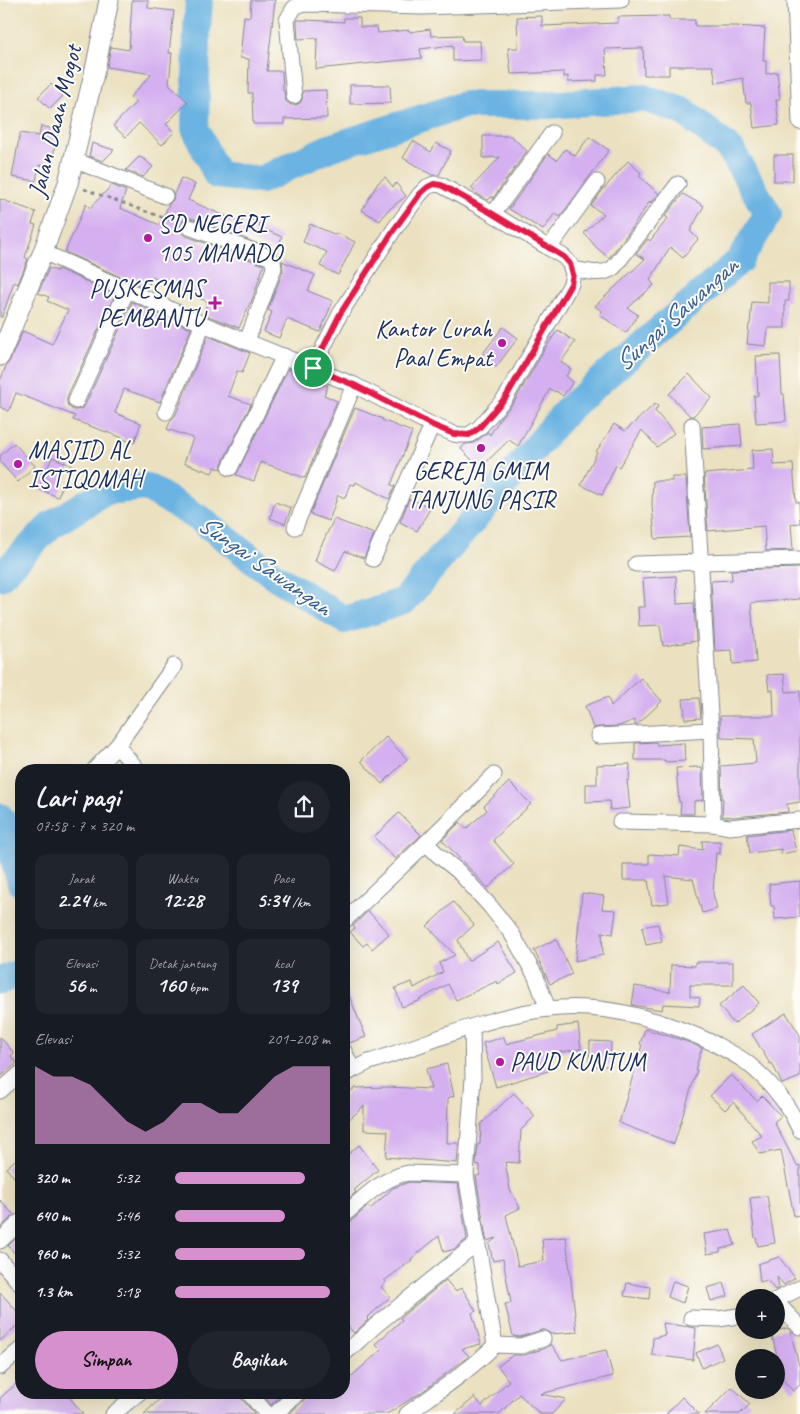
<!DOCTYPE html>
<html lang="id">
<meta charset="utf-8">
<style>
body{margin:0;font-family:Caveat,sans-serif;background:#20242c;color:#f1f3f6;height:100vh;display:flex;flex-direction:column;font-size:19px;white-space:nowrap}
*{box-sizing:border-box;margin:0}
p{font-size:16px;color:#9ea1a6}
.icon{flex:none;width:28px;height:28px;fill:none;stroke:currentColor;stroke-width:2;stroke-linecap:round;stroke-linejoin:round}
.map{position:relative;flex:1;overflow:hidden}
.drawer{position:absolute;left:15px;top:764px;width:335px;height:635px;display:flex;flex-direction:column;background:#171b24;border-radius:20px;box-shadow:0 5px 20px #0002}
.drawer>*{flex:none}
.fabs{position:absolute;left:735px;top:1289px;display:grid;gap:10px}
.fabs a{display:grid;place-items:center;width:50px;height:50px;border-radius:50%;background:#171b24;box-shadow:0 5px 20px #0002;font-size:25px}
.pin{position:absolute;display:grid;place-items:center;width:42px;height:42px;color:#fff;margin:-21px;border:2px solid #fff;border-radius:50%;box-shadow:0 1px 5px #0007}
.round{display:grid;place-items:center;flex:none;width:52px;height:52px;border-radius:26px;background:#20242c}
.summary{display:flex;align-items:center;justify-content:space-between;height:85px;padding:0 20px}
h1{font-size:28px;font-weight:600;line-height:38px}
.figures{display:grid;grid-template-columns:repeat(3,1fr);gap:8px;height:85px;padding:5px 20px}
.figures div{display:grid;align-content:center;border-radius:12px;background:#20242c;text-align:center}
.figures b{font-size:21px;font-weight:600}
.figures small{font-size:14px;font-weight:400}
.figures p{font-size:14px}
.chart{height:140px;padding:10px 20px}
.chart p{display:flex;justify-content:space-between}
.chart svg{width:100%;height:90px;margin-top:5px;fill:#d690ce;opacity:.7}
.button{display:flex;gap:10px;margin-top:auto;padding:10px 20px}
.button a{flex:1;height:58px;border-radius:30px;background:#d690ce;color:#111;font-size:20px;font-weight:600;line-height:58px;text-align:center}
.button a+a{background:#20242c;color:#f1f3f6}
ul{padding:0 20px;list-style:none;font-size:16px}
li{display:grid;grid-template-columns:80px 60px 1fr;align-items:center;height:38px}
li i{height:12px;border-radius:6px;background:#d690ce}
.map>svg:first-child{display:block}
.lines{fill:none;stroke-linecap:round;stroke-linejoin:round}
.river{stroke:#6bb3e2;stroke-width:28}
.building{fill:#d5b0f0}
.minor-casing{stroke:#83888f;stroke-width:17}
.major-casing{stroke:#83888f;stroke-width:21}
.path{stroke:#83888f;stroke-width:2.5;stroke-dasharray:4 4;stroke-linecap:butt}
.minor{stroke:#fff;stroke-width:15}
.major{stroke:#fff;stroke-width:19}
.route-casing{stroke:#fff;stroke-width:10}
.route{stroke:#e11d48;stroke-width:6}
.poi-dot{fill:#b5179e;stroke:#fdfcf7;stroke-width:2}
.labels{text-anchor:middle;dominant-baseline:central;stroke-width:4;stroke-linejoin:round;paint-order:stroke}
.street-label{font-size:25px;fill:#1b2f5e;stroke:#fdfcf7}
.poi-label{font-size:25px;fill:#1b2f5e;stroke:#fdfcf7;text-anchor:start}
.water-label{font-size:26px;font-style:italic;fill:#375d8c;stroke:#fdfcf7}
</style>
<div class="map">
<svg width="800" height="1414" viewBox="0 0 800 1414">
<rect width="100%" height="100%" fill="#fdfcf7"/>
<filter id="ink" filterUnits="userSpaceOnUse"><feTurbulence type="fractalNoise" baseFrequency=".02" numOctaves="2"/><feDisplacementMap in="SourceGraphic" scale="10" xChannelSelector="R" yChannelSelector="G"/><feConvolveMatrix kernelMatrix="1 2 1 2 8 2 1 2 1" color-interpolation-filters="sRGB"/></filter>
<filter id="wash" filterUnits="userSpaceOnUse"><feTurbulence type="fractalNoise" baseFrequency=".0096" numOctaves="4" result="noise"/><feDisplacementMap in="SourceGraphic" scale="20" xChannelSelector="R" yChannelSelector="G"/><feGaussianBlur stdDeviation="1.12" result="paint"/><feColorMatrix in="noise" values="0 0 0 0 0 0 0 0 0 0 0 0 0 0 0 0 0 1.4 0 .05"/><feComposite in="paint" operator="in"/></filter>
<g filter="url(#wash)">
<rect width="100%" height="100%" fill="#ebe1c0"/>
<g class="lines">
<g class="river">
<polyline points="0,577 51,525 106,491 147,487 200,519 273,575 345,620 404,601 569,408 740,260 768,214 731,150 683,111 643,98 548,105 463,105 329,148 261,180 217,175 195,128 197,30 199,0"/>
<polyline points="0,817 4,823 21,883"/>
<polyline points="0,981 21,972"/>
</g>
</g>
<g id="blocks">
<g class="building">
<polygon points="132,0 148,0 148,8 174,11 169,53 172,53 169,84 188,102 166,124 174,132 162,145 139,123 126,137 113,126 136,102 130,97 152,74 107,67 111,47 129,50"/>
<polygon points="251,0 275,0 267,71 282,71 283,91 284,91 286,101 291,105 295,105 300,103 302,100 303,91 326,90 327,118 284,119 284,124 253,124 252,93 248,93 249,59 240,58 244,16 250,17"/>
<polygon points="542,16 542,26 618,23 618,17 669,16 669,20 695,20 695,26 736,26 765,28 763,61 766,61 766,74 777,72 780,99 776,100 779,125 754,128 751,103 746,103 743,78 716,83 713,66 669,66 669,75 644,75 643,48 605,49 607,75 597,75 597,81 568,82 568,76 564,77 564,72 511,74 508,48 518,48 517,17"/>
<polygon points="344,18 360,18 360,27 377,27 378,33 409,30 410,32 430,29 431,36 462,35 463,41 480,41 481,60 453,61 453,45 420,49 422,58 316,69 317,38 298,39 297,22 298,20 306,20 344,22"/>
<polygon points="51,84 63,96 50,109 38,97"/>
<polygon points="350,85 390,85 391,103 350,104"/>
<polygon points="41,126 58,130 51,167 39,165 36,181 12,177 20,133 39,136"/>
<polygon points="483,136 511,136 527,151 493,198 491,197 488,200 477,194 471,188 500,157 483,158"/>
<polygon points="589,137 609,150 560,217 555,213 543,230 509,209 548,154 557,160 565,149 575,156"/>
<polygon points="413,141 431,152 436,143 451,151 439,175 432,175 403,158"/>
<polygon points="92,143 114,150 103,161 89,156"/>
<rect x="774" y="155" width="19" height="26"/>
<polygon points="139,157 144,159 153,167 143,177 126,170"/>
<polygon points="628,161 641,173 639,176 659,194 651,203 650,201 631,229 609,258 597,248 584,233 604,214 591,206 602,191"/>
<polygon points="385,177 393,187 396,183 406,196 386,212 380,221 362,210 378,183"/>
<polygon points="181,178 195,184 188,200 241,223 244,216 261,224 259,227 282,237 276,251 192,218 187,218 183,220 180,223 180,229 182,233 186,236 264,265 251,303 250,303 239,328 203,314 208,302 152,277 147,289 65,252 86,204 90,208 112,185 126,191 120,208 160,225 169,204 173,200 174,194"/>
<polygon points="683,194 704,206 690,231 698,239 683,258 670,247 650,280 654,285 628,308 638,315 626,333 600,315 602,311 595,306 645,259 636,254 648,239 650,241 668,218 665,216"/>
<polygon points="0,199 36,212 32,224 36,225 25,257 28,259 18,284 14,282 2,317 0,317"/>
<polygon points="310,224 336,235 337,233 355,242 338,275 320,266 327,252 303,242"/>
<polygon points="282,261 315,275 308,291 333,301 320,332 287,319 279,338 264,332 272,312 268,310 283,271"/>
<polygon points="49,268 57,271 58,269 115,294 67,397 67,401 68,406 73,410 77,410 81,409 85,405 132,302 191,329 160,402 124,389 115,413 141,423 134,443 123,439 123,438 73,420 75,416 16,393 9,411 0,407 0,381 6,366 10,360 23,331 52,344 68,310 47,301 49,297 38,293"/>
<polygon points="768,282 789,282 789,301 785,301 785,328 768,328 766,346 747,344 749,324 750,324 752,302 768,303"/>
<polygon points="503,327 518,338 496,367 481,356"/>
<polygon points="558,330 575,342 561,362 571,369 566,376 573,382 563,396 556,391 555,392 550,389 518,446 509,440 480,468 461,449 465,444 474,443 488,432 490,435 501,417 514,402 546,347"/>
<polygon points="208,336 250,353 242,373 237,371 228,396 251,404 222,464 221,469 215,467 212,473 184,463 193,438 167,429 171,420 175,416"/>
<polygon points="780,355 782,394 784,394 786,421 756,423 754,396 758,395 756,356"/>
<polygon points="288,369 328,386 324,395 337,401 305,478 261,462 254,481 236,475"/>
<polygon points="689,374 712,398 693,416 690,416 669,394"/>
<polygon points="655,404 658,406 655,411 674,433 657,447 642,430 619,467 616,465 602,495 581,485 597,452 596,452 614,424 625,431"/>
<polygon points="355,408 383,419 382,420 412,432 391,485 395,486 389,499 356,482 355,485 350,484 345,498 338,495 329,521 310,514"/>
<polygon points="740,424 742,446 703,449 702,427"/>
<polygon points="14,443 35,466 18,482 0,462 0,456"/>
<polygon points="773,449 774,465 793,464 796,502 799,502 800,523 791,524 793,550 766,551 764,526 708,531 704,474 753,470 752,450"/>
<polygon points="52,457 71,465 58,497 39,489"/>
<polygon points="672,477 686,477 690,537 655,539 652,506 653,481 672,481"/>
<polygon points="409,499 431,507 417,531 400,522"/>
<polygon points="275,502 291,508 285,524 270,518"/>
<polygon points="334,519 374,534 364,558 345,551 335,571 315,561 319,550"/>
<polygon points="800,568 800,599 751,603 756,662 733,664 732,650 715,651 711,581 732,580 731,570"/>
<polygon points="676,576 677,604 694,603 696,641 663,646 660,625 639,626 638,607 645,607 643,578"/>
<polygon points="784,674 786,692 800,691 800,802 787,804 788,812 734,817 722,816 723,799 722,799 721,766 756,763 754,739 721,738 720,716 774,716 773,690 769,690 767,675"/>
<polygon points="641,678 662,701 637,725 635,725 635,720 619,726 598,727 593,728 585,706 608,697 611,706"/>
<polygon points="699,698 701,718 685,719 683,699"/>
<polygon points="386,737 407,759 382,784 361,761"/>
<polygon points="656,742 657,745 684,743 685,761 665,762 665,760 635,760 635,743"/>
<polygon points="630,764 629,780 627,780 630,808 610,810 609,801 586,802 586,784 597,784 597,765"/>
<polygon points="697,767 697,768 702,768 703,800 694,801 694,814 680,814 681,802 679,802 676,768"/>
<polygon points="509,782 531,804 493,840 514,864 488,888 442,840 460,822 466,829 487,810 484,806"/>
<polygon points="399,813 421,835 395,859 374,837"/>
<polygon points="791,830 796,851 781,854 781,849 750,853 747,835"/>
<polygon points="702,841 720,841 720,854 716,853 713,894 717,909 702,913 693,879 665,876 669,903 652,905 648,880 623,880 623,864 649,864 649,854 679,856 680,847 703,850"/>
<polygon points="800,881 800,904 799,904 800,917 775,919 774,906 771,906 769,884"/>
<polygon points="582,893 604,896 602,909 616,910 613,934 602,932 603,955 575,961"/>
<polygon points="453,902 474,925 458,940 468,961 498,942 517,973 498,984 497,981 456,1000 448,984 419,1000 419,1001 402,1007 395,988 412,982 414,988 443,972 439,963 455,955 427,926"/>
<polygon points="368,911 389,934 372,949 367,943 363,946 350,932 355,928 353,926"/>
<polygon points="658,924 662,942 646,945 642,927"/>
<polygon points="556,939 572,974 550,984 534,950"/>
<polygon points="695,962 733,962 733,985 690,985 690,996 700,998 699,1006 663,1004 662,1010 632,1005 635,986 670,992 671,965 695,966"/>
<polygon points="344,983 366,1037 349,1043 347,1042 344,1035"/>
<polygon points="744,985 759,1003 734,1024 719,1006"/>
<polygon points="786,1013 800,1035 800,1077 782,1084 772,1063 770,1064 752,1034"/>
<polygon points="578,1024 581,1049 547,1054 551,1070 496,1087 483,1043 504,1037 506,1044 557,1031 557,1027"/>
<polygon points="645,1029 685,1041 702,1048 695,1070 697,1070 674,1144 619,1123 642,1045 640,1044"/>
<polygon points="0,1037 14,1053 11,1056 17,1063 0,1077"/>
<polygon points="590,1041 611,1042 610,1066 589,1066"/>
<polygon points="447,1064 454,1096 448,1098 447,1143 459,1143 457,1163 386,1157 388,1131 364,1130 364,1106 344,1124 344,1096 355,1088 388,1087 431,1089 426,1069"/>
<polygon points="731,1075 757,1101 762,1096 781,1116 774,1122 797,1166 800,1165 800,1215 794,1216 781,1150 760,1154 752,1141 762,1136 733,1102 725,1110 710,1096"/>
<polygon points="514,1093 535,1116 521,1130 519,1163 505,1162 510,1190 520,1208 506,1215 518,1266 544,1261 542,1239 566,1237 577,1332 551,1334 545,1330 541,1330 520,1337 513,1336 505,1304 511,1303 503,1259 493,1261 489,1244 496,1238 487,1241 486,1238 476,1176 480,1175 480,1165 476,1164 478,1144 480,1144 481,1124"/>
<polygon points="359,1145 378,1170 354,1190 356,1192 344,1203 344,1158"/>
<polygon points="21,1155 21,1185 6,1168"/>
<polygon points="409,1182 458,1184 467,1239 455,1249 444,1252 439,1236 411,1259 412,1260 384,1281 386,1282 381,1287 390,1297 367,1318 368,1320 354,1333 344,1322 344,1224 350,1222 368,1206 370,1209 393,1188"/>
<polygon points="767,1196 775,1243 758,1246 756,1238 755,1238 750,1198"/>
<polygon points="0,1200 14,1215 0,1228"/>
<polygon points="730,1230 735,1245 720,1249 720,1252 707,1254 704,1234"/>
<polygon points="21,1234 21,1260 8,1246"/>
<polygon points="779,1257 795,1278 784,1285 777,1277 779,1288 775,1290 767,1280 760,1282 758,1264"/>
<polygon points="446,1280 455,1291 462,1288 476,1311 472,1313 481,1344 462,1349 469,1356 422,1392 387,1414 289,1414 305,1399 308,1392 344,1392 344,1383 381,1350 375,1344 402,1320 400,1318"/>
<polygon points="673,1281 688,1286 683,1303 668,1297"/>
<polygon points="627,1283 650,1287 649,1299 624,1296"/>
<polygon points="724,1283 728,1296 711,1301 707,1288"/>
<polygon points="0,1292 21,1316 21,1322 0,1341"/>
<polygon points="663,1323 696,1328 693,1360 652,1355 653,1338 665,1335"/>
<polygon points="788,1328 790,1330 800,1369 800,1385 793,1391 783,1380 771,1332"/>
<polygon points="551,1344 562,1360 606,1350 613,1376 540,1394 566,1399 552,1414 540,1414 519,1394 499,1414 455,1414 475,1397 482,1406 509,1381 498,1366 513,1355 524,1355 546,1348"/>
<polygon points="717,1344 723,1358 702,1368 696,1353"/>
<polygon points="21,1380 21,1392 65,1392 83,1414 0,1414 0,1398"/>
<polygon points="732,1387 750,1404 740,1414 705,1414"/>
<polygon points="167,1392 239,1392 241,1398 255,1414 144,1414"/>
<polygon points="261,1392 285,1392 271,1405"/>
<polygon points="682,1397 699,1414 666,1414"/>
</g>
</g>
</g>
<g filter="url(#ink)">
<use href="#blocks" fill-opacity="0" stroke="#83888f" stroke-width="1"/>
<g class="lines">
<g class="minor-casing">
<g id="minor">
<polyline points="795,0 800,122"/>
<polyline points="294,96 287,20 294,8 298,5 307,4 422,7 621,0"/>
<polyline points="74,160 165,196"/>
<polyline points="493,214 552,133"/>
<polyline points="189,227 269,257 273,261 274,268 247,341"/>
<polyline points="549,248 597,182"/>
<polyline points="43,252 203,324 354,385 432,425 454,434 460,435 469,435 479,428 506,397 571,284 573,274 570,264 564,257 488,211 441,185 434,184 427,187 420,194 393,231 340,314 313,368"/>
<path d="M572 269C586 271 602 277 614 267L678 184"/>
<polyline points="76,401 127,290"/>
<polyline points="166,412 203,324"/>
<polyline points="692,425 711,730 713,824"/>
<polyline points="230,468 284,356"/>
<polyline points="295,527 354,385"/>
<polyline points="373,559 432,425"/>
<polyline points="636,564 800,559"/>
<polyline points="598,736 711,730"/>
<polyline points="117,746 138,770"/>
<polyline points="94,770 117,746 174,666"/>
<polyline points="620,822 713,824 729,827 800,820"/>
<polyline points="426,843 494,775"/>
<polyline points="344,921 426,843 438,855 458,871 490,906 512,934 536,977 548,1009"/>
<polyline points="472,1027 473,1078 466,1175 495,1345"/>
<polyline points="344,1051 353,1070"/>
<path d="M344 1075 353 1070 369 1062C428 1044 486 1016 548 1009 603 1002 663 1020 713 1043 724 1049 736 1055 746 1062 769 1080 788 1103 800 1130"/>
<polyline points="0,1091 21,1073"/>
<path d="M344 1215C363 1198 382 1178 408 1173L466 1175"/>
<polyline points="0,1241 21,1221"/>
<polyline points="0,1260 21,1285"/>
<polyline points="776,1300 800,1288"/>
<polyline points="776,1302 800,1327"/>
<polyline points="691,1318 719,1319 744,1315"/>
<polyline points="495,1345 521,1346 543,1339"/>
<polyline points="344,1354 375,1326 478,1242"/>
<polyline points="0,1367 21,1349"/>
<polyline points="248,1392 267,1414"/>
<polyline points="113,1414 140,1392"/>
<polyline points="275,1414 299,1392"/>
<path d="M407 1414C437 1392 469 1371 495 1345"/>
</g>
</g>
<g class="major-casing">
<polyline id="major" points="0,356 43,252 68,183 96,65 109,0"/>
</g>
<polyline class="path" points="84,189 175,222"/>
<use href="#minor" class="minor"/>
<use href="#major" class="major"/>
</g>
</g>
<g class="lines" filter="url(#ink)">
<g class="route-casing">
<polygon id="route" points="434,184 441,185 488,211 564,257 570,264 573,274 571,284 506,397 479,428 469,435 454,434 432,425 354,385 313,368 340,314 393,231 420,194 428,187"/>
</g>
<use href="#route" class="route"/>
</g>
<g class="poi-dot">
<circle cx="148" cy="238" r="5"/>
<path d="M212.5 295.5h5v5h5v5h-5v5h-5v-5h-5v-5h5z"/>
<circle cx="502" cy="343" r="5"/>
<circle cx="481" cy="448" r="5"/>
<circle cx="18" cy="464" r="5"/>
<circle cx="500" cy="1062" r="5"/>
</g>
<g class="labels">
<g class="street-label">
<text transform="translate(55 121) rotate(-76)">Jalan Daan Mogot</text>
</g>
<g class="poi-label">
<text x="158" y="224">SD NEGERI<tspan x="158" dy="29">105 MANADO</tspan></text>
<text x="204" y="289" text-anchor="end">PUSKESMAS<tspan x="204" dy="29">PEMBANTU</tspan></text>
<text x="492" y="329" text-anchor="end">Kantor Lurah<tspan x="492" dy="29">Paal Empat</tspan></text>
<text x="28" y="450">MASJID AL<tspan x="28" dy="29">ISTIQOMAH</tspan></text>
<text x="481" y="471" text-anchor="middle">GEREJA GMIM<tspan x="481" dy="29">TANJUNG PASIR</tspan></text>
<text x="510" y="1062">PAUD KUNTUM</text>
</g>
<g class="water-label">
<text transform="translate(676 314) rotate(-42)">Sungai Sawangan</text>
<text transform="translate(265 565) rotate(35)">Sungai Sawangan</text>
</g>
</g>
</svg>
<div class="fabs">
<a>+</a>
<a>−</a>
</div>
<div class="pin" style="left:313px;top:368px;background:#1e9e55"><svg class="icon" aria-label="arrive" viewBox="0 0 24 24"><path d="M6 21V4h12l-3 4 3 4H6"/></svg></div>
<section class="drawer">
<div class="summary"><div><h1>Lari pagi</h1><p>07:58 · 7 × 320 m</p></div><a class="round"><svg class="icon" aria-label="share" viewBox="0 0 24 24"><path d="M12 15V3M7 8l5-5 5 5M5 13v7h14v-7"/></svg></a></div>
<div class="figures">
<div><p>Jarak</p><b>2.24<small> km</small></b></div>
<div><p>Waktu</p><b>12:28</b></div>
<div><p>Pace</p><b>5:34<small> /km</small></b></div>
</div>
<div class="figures">
<div><p>Elevasi</p><b>56<small> m</small></b></div>
<div><p>Detak jantung</p><b>160<small> bpm</small></b></div>
<div><p>kcal</p><b>139</b></div>
</div>
<div class="chart"><p><span>Elevasi</span>201–208 m</p>
<svg viewBox="0 0 160 44" preserveAspectRatio="none"><path d="M0 44V6L10 11L20 11L30 15L40 24L50 33L60 38L70 33L80 24L90 24L100 29L110 29L120 20L130 11L140 6L150 6L160 6V44z"/></svg>
</div>
<ul>
<li><b>320 m</b>5:32<i style="width:84%"></i></li>
<li><b>640 m</b>5:46<i style="width:71%"></i></li>
<li><b>960 m</b>5:32<i style="width:84%"></i></li>
<li><b>1.3 km</b>5:18<i style="width:100%"></i></li>
</ul>
<div class="button"><a>Simpan</a><a>Bagikan</a></div>
</section>
</div>
